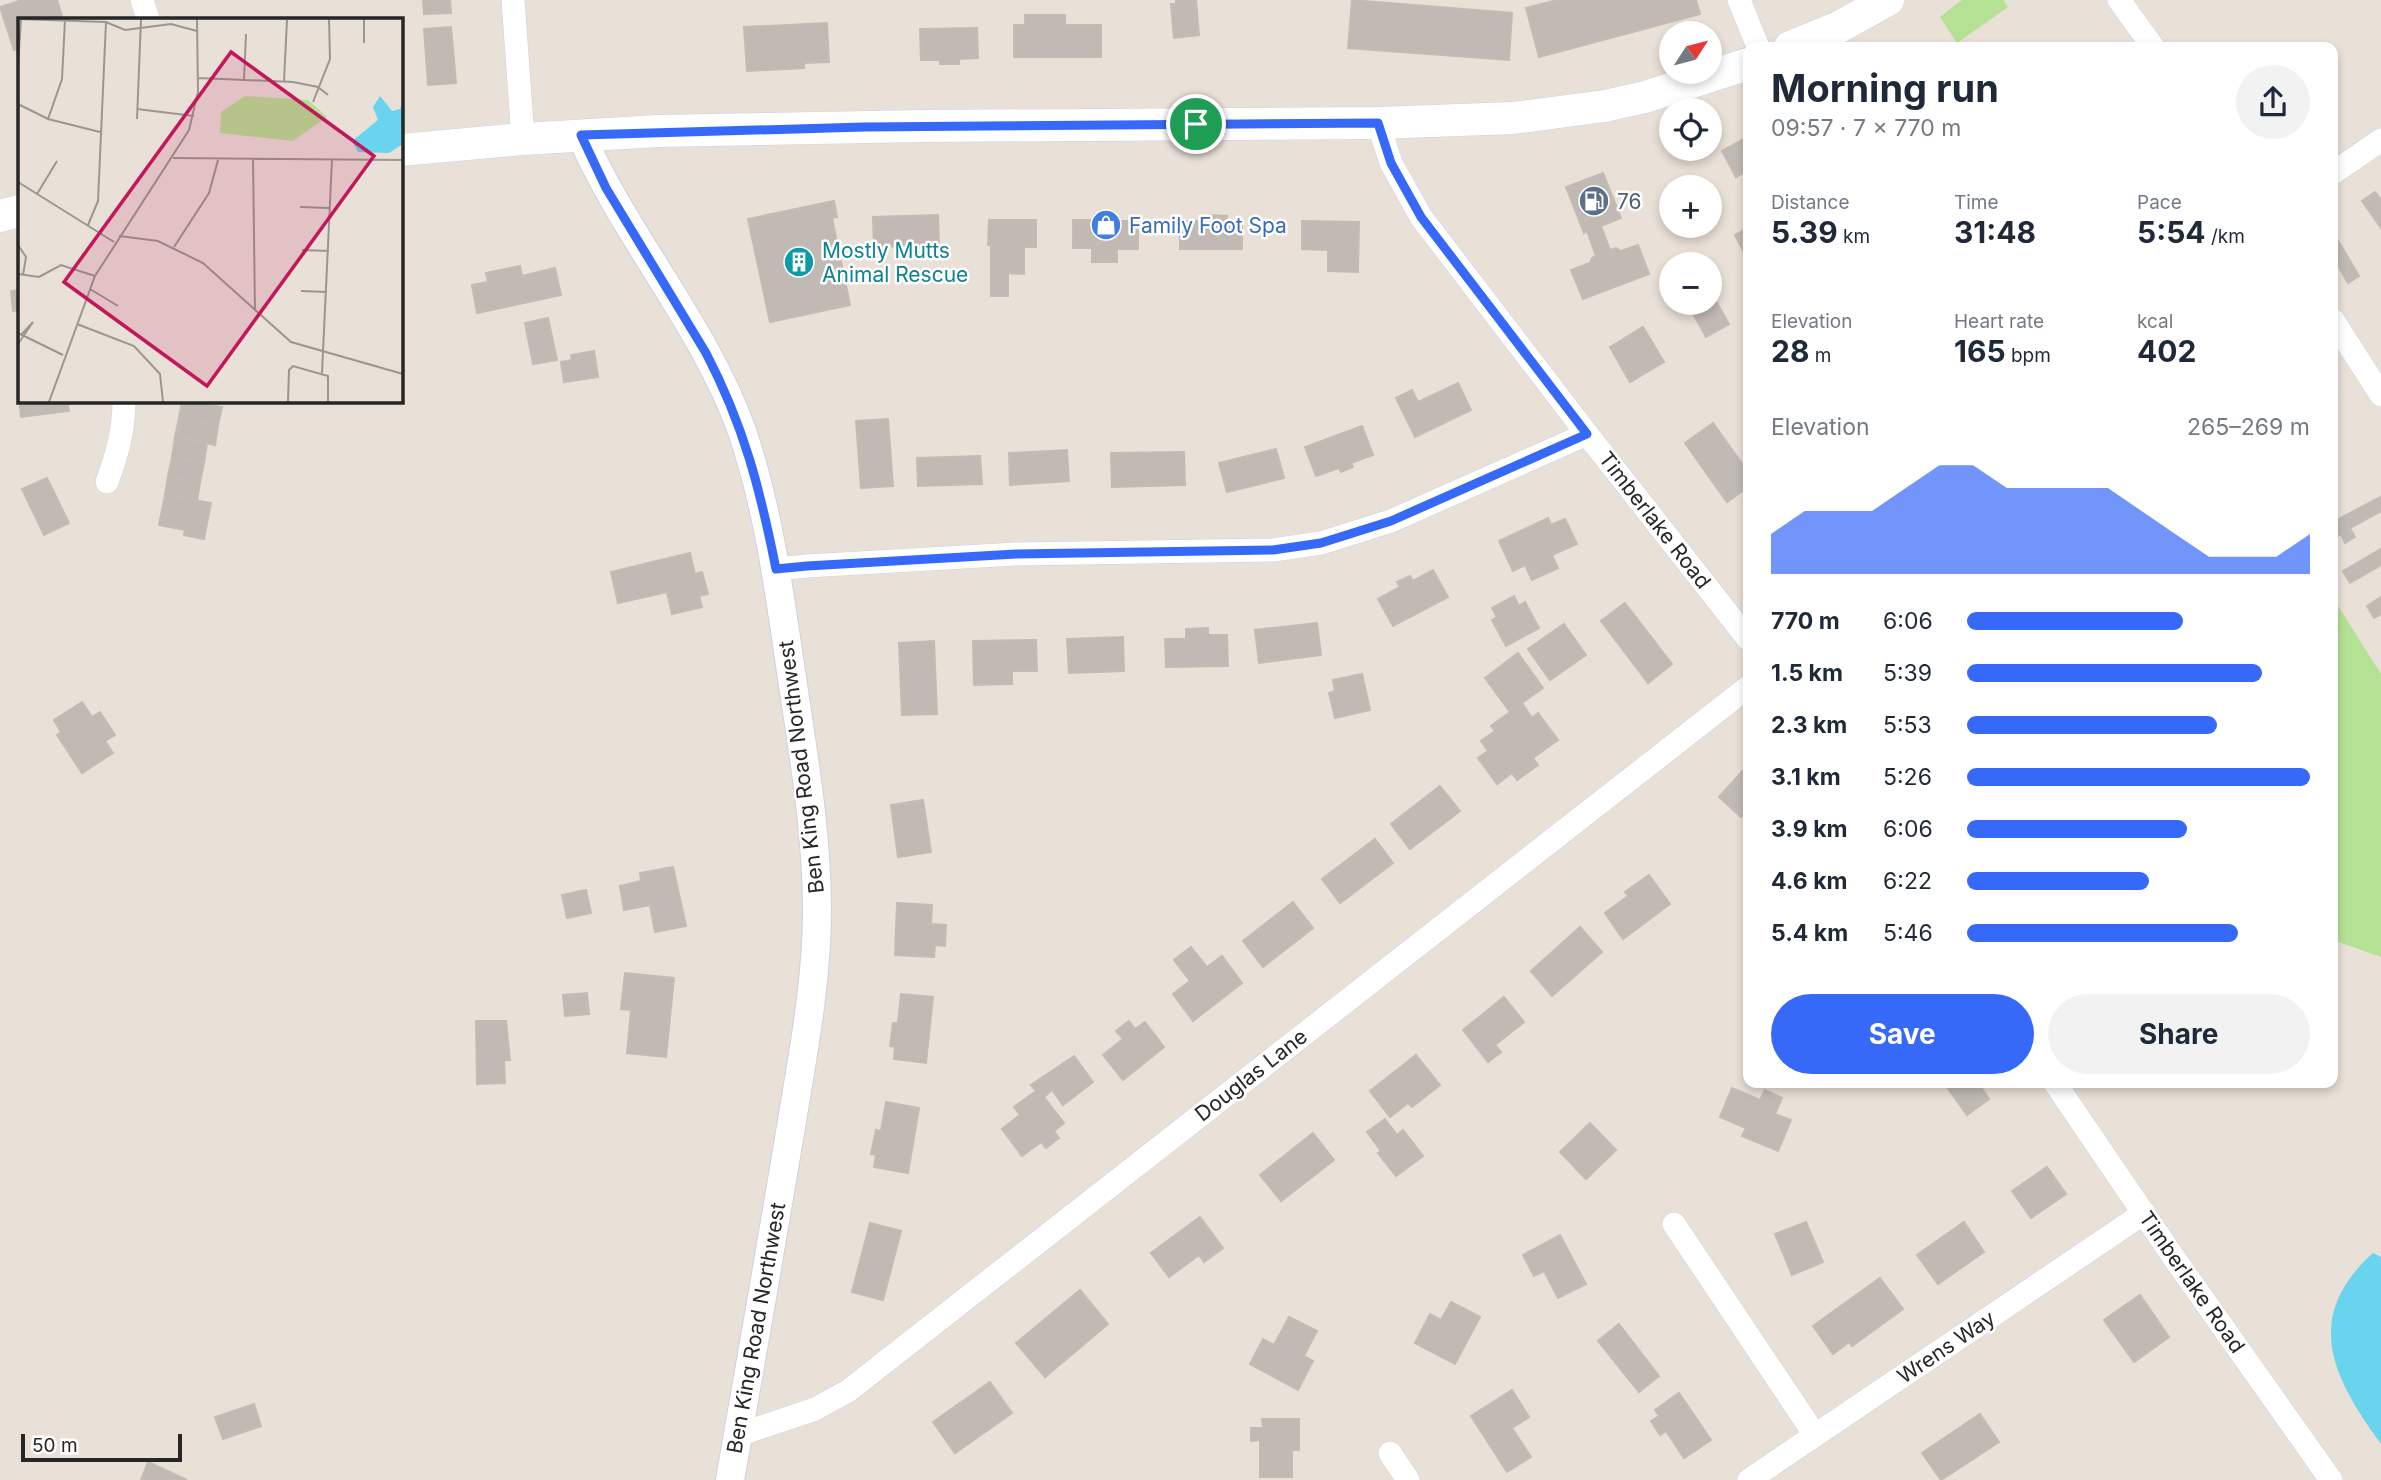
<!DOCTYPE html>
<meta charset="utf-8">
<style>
body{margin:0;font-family:Inter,sans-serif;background:#f2f2f3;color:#1f2937;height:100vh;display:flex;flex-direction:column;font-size:26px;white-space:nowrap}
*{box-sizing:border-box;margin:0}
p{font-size:23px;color:#747a83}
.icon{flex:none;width:38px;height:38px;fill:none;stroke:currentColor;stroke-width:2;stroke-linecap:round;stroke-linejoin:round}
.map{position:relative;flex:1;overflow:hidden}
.details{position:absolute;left:1743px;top:42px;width:595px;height:1046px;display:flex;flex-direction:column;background:#fff;border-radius:14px;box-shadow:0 4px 10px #0003}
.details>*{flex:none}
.needle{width:46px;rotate:54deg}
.buttons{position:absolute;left:1659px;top:21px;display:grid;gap:14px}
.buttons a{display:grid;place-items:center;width:63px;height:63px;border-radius:50%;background:#fff;box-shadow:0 4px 10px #0003;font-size:35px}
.scale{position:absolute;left:21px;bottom:18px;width:161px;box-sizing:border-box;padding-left:7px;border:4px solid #262626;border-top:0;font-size:19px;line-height:24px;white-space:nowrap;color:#262626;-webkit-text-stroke:5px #fff;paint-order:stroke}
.pin{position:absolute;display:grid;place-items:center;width:60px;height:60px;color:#fff;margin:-30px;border:4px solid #fff;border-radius:50%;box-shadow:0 2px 7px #0007}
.round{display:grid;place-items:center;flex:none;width:74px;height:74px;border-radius:37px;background:#f2f2f3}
.head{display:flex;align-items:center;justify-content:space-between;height:119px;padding:0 28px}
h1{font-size:38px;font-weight:700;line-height:52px}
.metrics{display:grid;grid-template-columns:repeat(3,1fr);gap:10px;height:119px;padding:7px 28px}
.metrics div{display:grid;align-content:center}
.metrics b{font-size:30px;font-weight:700}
.metrics small{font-size:19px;font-weight:400}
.metrics p{font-size:19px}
.chart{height:196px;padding:14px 28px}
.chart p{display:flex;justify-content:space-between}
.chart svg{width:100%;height:126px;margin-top:7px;fill:#3669f8;opacity:.7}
.cta{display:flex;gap:14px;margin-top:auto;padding:14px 28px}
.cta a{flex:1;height:80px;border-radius:42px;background:#3669f8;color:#fff;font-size:28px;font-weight:700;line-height:80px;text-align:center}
.cta a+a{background:#f2f2f3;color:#1f2937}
ul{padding:0 28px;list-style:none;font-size:23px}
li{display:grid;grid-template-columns:112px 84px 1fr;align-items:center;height:52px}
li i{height:18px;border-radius:9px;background:#3669f8}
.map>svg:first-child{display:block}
.green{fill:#b4e193}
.water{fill:#69d4ed}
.building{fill:#c1bab4;stroke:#c4bcb2;stroke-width:2}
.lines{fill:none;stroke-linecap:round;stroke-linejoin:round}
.minor-casing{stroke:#cdd2e0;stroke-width:24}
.tertiary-casing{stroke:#cdd2e0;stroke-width:30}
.secondary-casing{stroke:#cdd2e0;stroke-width:33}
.minor{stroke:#fff;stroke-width:23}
.tertiary{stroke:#fff;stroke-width:28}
.secondary{stroke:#fff;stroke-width:32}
.route-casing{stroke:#fff;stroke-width:14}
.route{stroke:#3669f8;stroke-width:9}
.labels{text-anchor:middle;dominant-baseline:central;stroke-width:5;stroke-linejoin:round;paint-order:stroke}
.service-label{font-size:21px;fill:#4e5e75;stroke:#fff;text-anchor:start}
.shop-label{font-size:21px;fill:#366cbe;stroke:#fff;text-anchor:start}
.culture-label{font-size:21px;fill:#0d838f;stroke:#fff;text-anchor:start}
.street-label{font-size:21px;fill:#262626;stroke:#fff}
.inset-road{fill:none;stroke:#9b9690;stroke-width:2}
.view{fill:#c2185b;fill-opacity:0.15;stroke:#c2185b;stroke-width:3.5}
.inset-edge{fill:none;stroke:#262626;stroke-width:3.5}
</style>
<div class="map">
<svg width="2381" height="1480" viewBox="0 0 2381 1480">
<rect width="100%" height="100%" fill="#e9e0d7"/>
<g class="green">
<polygon points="1962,0 2003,0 2008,7 1957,43 1940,17"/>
<polygon points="2333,598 2381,674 2381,957 2333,940"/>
</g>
<path class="water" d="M2373 1253 2381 1257V1444C2332 1377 2302 1317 2373 1253Z"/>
<g class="building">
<polygon points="22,0 57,0 63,19 19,19 19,51 18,48 14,50 0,7"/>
<polygon points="423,0 450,0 451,13 424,14"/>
<polygon points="1176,0 1196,0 1199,35 1174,38 1171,4 1176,4"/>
<polygon points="1352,0 1512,13 1509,60 1348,48"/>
<polygon points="1557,0 1696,0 1700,14 1539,57 1526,8"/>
<polygon points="1025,15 1065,15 1065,25 1101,25 1101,57 1014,57 1014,25 1025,25"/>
<polygon points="827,23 829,62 804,63 804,68 747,71 744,27"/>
<polygon points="451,27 456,83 428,85 424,29"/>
<polygon points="977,28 978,58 959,59 959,64 940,64 940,60 921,60 920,29"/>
<polygon points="1748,137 1748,170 1736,177 1722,151"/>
<polygon points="1603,173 1621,218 1601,226 1610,250 1616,248 1621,251 1638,245 1649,274 1583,299 1571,270 1590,263 1592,258 1596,256 1587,231 1584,233 1566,187"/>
<polygon points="2375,192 2381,200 2381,228 2362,201"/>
<polygon points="834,201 837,217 832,218 850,305 770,322 748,219"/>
<polygon points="1095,214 1116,214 1116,221 1138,221 1138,249 1117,249 1117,262 1092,262 1092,248 1073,248 1073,220 1095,220"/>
<polygon points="938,215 939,245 874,247 873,217"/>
<polygon points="1209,215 1227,216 1227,221 1242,221 1242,249 1180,249 1180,221 1209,221"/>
<polygon points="989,220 1036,220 1036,247 1024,247 1024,274 1008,273 1008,296 991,296 991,245 988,245"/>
<polygon points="1302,221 1359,222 1358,272 1328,271 1328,250 1302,249"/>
<polygon points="1748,228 1748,260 1735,235"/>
<polygon points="2333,232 2359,276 2348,283 2333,257"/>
<polygon points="520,266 522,276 555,268 561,295 477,313 472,285 488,282 486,273"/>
<polygon points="19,290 19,310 13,311 11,291"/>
<polygon points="1713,296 1729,324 1706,337 1690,308 1700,303 1710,303 1710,297"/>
<polygon points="548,318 557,360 533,364 525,323"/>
<polygon points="1643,327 1664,362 1630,382 1610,347"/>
<polygon points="594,351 598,377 564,382 561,362 572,360 571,355"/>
<polygon points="1458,383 1471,410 1415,437 1396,398 1412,390 1418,402"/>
<polygon points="18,390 19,401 67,401 69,411 21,417"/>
<polygon points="182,401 222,407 218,425 179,418"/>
<polygon points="179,418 218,425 215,445 175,437"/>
<polygon points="888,419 893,486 861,488 856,421"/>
<polygon points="1713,423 1748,472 1748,487 1727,502 1685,443"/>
<polygon points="1362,426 1373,455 1351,463 1353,467 1341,472 1339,468 1316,476 1305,447"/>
<polygon points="175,437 207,443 204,463 172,457"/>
<polygon points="1276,449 1284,478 1227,492 1219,463"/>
<polygon points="1067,450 1069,481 1010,485 1009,453"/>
<polygon points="1184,452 1185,485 1112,487 1111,453"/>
<polygon points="980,456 982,484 918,486 917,458"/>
<polygon points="172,457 204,463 200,482 168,476"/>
<polygon points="168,476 200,482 197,501 165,495"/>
<polygon points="47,478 69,523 44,535 22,489"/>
<polygon points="165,495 211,503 204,539 184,535 185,530 159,525"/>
<polygon points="2380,497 2381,511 2350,528 2355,537 2345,543 2341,534 2333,539 2333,522"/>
<polygon points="1548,518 1551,525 1565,519 1577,544 1552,555 1558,568 1532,580 1525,565 1513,571 1499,541"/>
<polygon points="2381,549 2381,565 2350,583 2343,571"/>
<polygon points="690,553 695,574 702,572 708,594 699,596 702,607 672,614 667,592 618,603 611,572"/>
<polygon points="1433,570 1448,597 1393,626 1378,599 1400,587 1397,582 1410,576 1413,581"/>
<polygon points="1514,596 1519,606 1525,602 1539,628 1506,646 1492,620 1497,617 1492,608"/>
<polygon points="2381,597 2381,614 2374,618 2367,606"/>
<polygon points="1625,603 1672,664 1648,683 1601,621"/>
<polygon points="1317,623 1321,655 1259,663 1255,630"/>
<polygon points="1564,624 1586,655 1550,680 1528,649"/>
<polygon points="1208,628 1208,635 1227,635 1228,666 1166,667 1165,639 1186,639 1186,629"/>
<polygon points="1123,637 1124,671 1069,673 1067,639"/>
<polygon points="1036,640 1037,671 1012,671 1012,684 974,685 973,641"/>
<polygon points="934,641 937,714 902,715 899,643"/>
<polygon points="1518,653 1543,688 1522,703 1532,718 1538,713 1558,740 1533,758 1538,765 1517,780 1512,773 1497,784 1478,758 1488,751 1481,741 1495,731 1491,726 1510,712 1485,678"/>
<polygon points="1362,674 1370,710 1335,718 1329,693 1335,691 1333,680"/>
<polygon points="82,702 92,717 100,712 115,735 105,741 113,753 82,773 57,735 61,732 54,720"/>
<polygon points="1748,765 1748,809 1741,817 1719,797"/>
<polygon points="1440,786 1460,811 1410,849 1391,824"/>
<polygon points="923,800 931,852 898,857 891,805"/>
<polygon points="1375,839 1393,863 1340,903 1322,879"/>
<polygon points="673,867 686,926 655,932 650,905 624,910 620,886 641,881 640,873"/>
<polygon points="1649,875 1670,904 1623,939 1605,913 1628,896 1625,892"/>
<polygon points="586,890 591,913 567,918 562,895"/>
<polygon points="1293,902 1313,928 1263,967 1243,941"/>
<polygon points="897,903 932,905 931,924 946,925 945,946 935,945 934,957 895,955"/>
<polygon points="1580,927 1602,952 1552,996 1531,971"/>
<polygon points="1191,947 1207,967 1222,956 1242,983 1193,1021 1173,994 1190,981 1174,960"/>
<polygon points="625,973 674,978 666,1057 627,1053 631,1010 621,1009"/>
<polygon points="587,993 589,1014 565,1016 563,995"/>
<polygon points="901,994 933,997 926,1063 894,1059 895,1047 890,1046 893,1023 898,1023"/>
<polygon points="1504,997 1524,1022 1495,1045 1501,1052 1488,1062 1463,1030"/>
<polygon points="476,1021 506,1021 510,1060 504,1060 505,1083 477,1084"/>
<polygon points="1129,1021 1135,1029 1145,1022 1164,1047 1123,1080 1103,1055 1123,1039 1116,1031"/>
<polygon points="1416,1055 1440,1085 1412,1107 1408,1103 1390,1117 1370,1091"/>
<polygon points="1074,1056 1093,1082 1063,1105 1052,1090 1044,1097 1064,1123 1054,1131 1059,1138 1046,1148 1041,1142 1022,1156 1002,1129 1020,1115 1014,1107 1036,1091 1031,1085"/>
<polygon points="1944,1083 1978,1083 1989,1099 1967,1115"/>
<polygon points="1732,1088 1760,1100 1765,1090 1782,1098 1775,1114 1791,1120 1778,1151 1742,1136 1746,1128 1720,1117"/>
<polygon points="886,1102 919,1108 908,1173 874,1167 876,1155 871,1154 876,1130 881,1131"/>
<polygon points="1385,1119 1397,1135 1403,1130 1423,1156 1396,1176 1378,1153 1381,1151 1367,1132"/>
<polygon points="1590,1123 1616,1150 1586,1179 1560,1152"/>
<polygon points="1313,1133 1334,1160 1281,1201 1260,1175"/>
<polygon points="2047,1167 2066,1194 2031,1218 2012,1191"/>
<polygon points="1200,1217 1223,1248 1204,1262 1199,1255 1169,1277 1151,1253"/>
<polygon points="1806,1222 1823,1262 1792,1275 1775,1234"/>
<polygon points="1964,1222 1984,1252 1938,1284 1917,1255"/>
<polygon points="870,1223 901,1231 883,1300 852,1292"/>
<polygon points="1560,1235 1586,1284 1558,1298 1544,1271 1534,1276 1523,1255"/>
<polygon points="1880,1278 1903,1309 1852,1346 1849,1342 1833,1354 1813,1326"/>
<polygon points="1080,1290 1108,1324 1045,1377 1016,1343"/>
<polygon points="2140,1295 2169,1337 2134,1362 2104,1320"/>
<polygon points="1451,1302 1480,1317 1455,1364 1415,1343 1430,1314 1441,1320"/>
<polygon points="1289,1317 1317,1331 1304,1356 1313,1361 1298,1390 1250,1364 1263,1339 1274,1345"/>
<polygon points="1619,1324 1659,1376 1639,1392 1598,1341"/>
<polygon points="990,1382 1012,1413 955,1453 933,1422"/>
<polygon points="1512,1390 1529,1417 1512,1428 1531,1457 1507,1472 1471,1416"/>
<polygon points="1679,1393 1711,1440 1684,1458 1666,1431 1660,1435 1651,1421 1659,1416 1655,1410"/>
<polygon points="254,1404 261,1426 223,1439 215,1417"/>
<polygon points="1980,1414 1999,1442 1941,1480 1922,1453"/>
<polygon points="1262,1419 1299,1419 1299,1450 1292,1450 1292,1477 1260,1477 1260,1440 1251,1441 1251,1428 1263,1428"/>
<polygon points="148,1462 187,1480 141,1480"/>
</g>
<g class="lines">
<g class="minor-casing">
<g id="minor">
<polyline points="142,0 148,19"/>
<polyline points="513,0 523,139"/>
<polyline points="1739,0 1758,47"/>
<polyline points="2119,0 2153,47"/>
<polyline points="1378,123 1391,163 1421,217 1587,434 1748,639"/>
<polyline points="2333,173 2381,140"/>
<polyline points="2333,320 2381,395"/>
<path d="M107 482C117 455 124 430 124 401"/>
<polyline points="776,569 807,566 1016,554 1273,550 1321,543 1391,521 1587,434"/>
<polyline points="2055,1083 2174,1258 2331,1480"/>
<polyline points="1674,1224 1815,1435"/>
<polyline points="738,1435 815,1409 848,1391 1748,687"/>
<polyline points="1390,1453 1408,1480"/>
<polyline points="1749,1480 2144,1213"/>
</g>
</g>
<g class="tertiary-casing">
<path id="tertiary" d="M581 135C626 238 704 325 742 431 767 505 778 582 789 658 801 741 817 826 817 910 817 985 802 1059 790 1133 771 1249 750 1364 730 1480"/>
</g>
<g class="secondary-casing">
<g id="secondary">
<polyline points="1790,47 1839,27 1888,0"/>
<polyline points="401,150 523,139 658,131 923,126 1378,123 1513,118 1605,106 1645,97 1748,64"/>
<polyline points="0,216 19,211"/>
</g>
</g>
<use href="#minor" class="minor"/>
<use href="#tertiary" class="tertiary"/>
<use href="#secondary" class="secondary"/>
</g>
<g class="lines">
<g class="route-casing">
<path id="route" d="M1378 123 1391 163 1421 217 1587 434 1391 521 1321 543 1273 550 1016 554 807 566 776 569C760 489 744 426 706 353L606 188 581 135 864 127Z"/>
</g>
<use href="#route" class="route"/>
</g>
<defs>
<g id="fuel-disc" transform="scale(1.575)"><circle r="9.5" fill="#5c6f8a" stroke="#fff"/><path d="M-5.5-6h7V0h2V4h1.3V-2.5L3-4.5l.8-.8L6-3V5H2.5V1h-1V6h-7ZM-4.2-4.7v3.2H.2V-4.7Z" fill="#fff"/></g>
<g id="shop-disc" transform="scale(1.575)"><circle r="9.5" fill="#3f7fe0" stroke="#fff"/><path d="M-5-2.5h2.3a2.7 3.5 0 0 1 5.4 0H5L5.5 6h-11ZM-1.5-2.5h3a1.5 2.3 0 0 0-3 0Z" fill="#fff"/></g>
<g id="building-disc" transform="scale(1.575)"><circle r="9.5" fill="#0f9aa8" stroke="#fff"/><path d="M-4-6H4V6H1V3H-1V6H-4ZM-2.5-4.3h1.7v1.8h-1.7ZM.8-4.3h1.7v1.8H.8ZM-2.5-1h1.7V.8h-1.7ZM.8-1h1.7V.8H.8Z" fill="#fff"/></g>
</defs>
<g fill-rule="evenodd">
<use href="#fuel-disc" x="1594" y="201"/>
<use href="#shop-disc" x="1106" y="225"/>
<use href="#building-disc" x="799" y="262"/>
</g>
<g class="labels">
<g class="service-label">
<text x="1617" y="201">76</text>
</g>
<g class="shop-label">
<text x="1129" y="225">Family Foot Spa</text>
</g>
<g class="culture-label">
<text x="822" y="250">Mostly Mutts<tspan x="822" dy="24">Animal Rescue</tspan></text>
</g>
<g class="street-label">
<text transform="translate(1655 520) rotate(52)">Timberlake Road</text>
<text transform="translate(801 767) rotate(-97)">Ben King Road Northwest</text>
<text transform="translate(1251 1075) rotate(-38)">Douglas Lane</text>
<text transform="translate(2192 1282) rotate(55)">Timberlake Road</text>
<text transform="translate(756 1328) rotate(-80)">Ben King Road Northwest</text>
<text transform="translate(1946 1347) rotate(-34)">Wrens Way</text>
</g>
</g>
<g transform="translate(18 18)">
<rect width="385" height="385" fill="#e9e0d7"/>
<path d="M227 78 290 82 309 99 275 123 202 115 203 94Z" fill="#b4e193"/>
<path d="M362 78 374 93 382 91 385 83V126L371 135 340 134 334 123 360 102 355 89Z" fill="#69d4ed"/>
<path class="inset-road" d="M0 1 88 4 107 12 153 6 179 13M346 25V1M0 48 3 1M180 60 275 64 300 69 310 77M226 61 228 16M266 63 269 2M295 84 312 41 311 1M0 86 30 101 82 114M119 91 176 98M30 101 44 61 47 2M119 101 123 1M155 140 385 142M235 140 237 293M0 164 96 224M19 176 39 143M282 189 312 190M70 207 80 183 88 4M101 218 140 223 185 245 273 324 385 356M0 227 8 239 5 257M156 229 191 175 200 142M284 232 311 233M0 256 21 259 43 247 77 258M72 271 100 288M283 273 309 274M59 306 116 328 142 356 145 384M0 315 45 337M0 326 15 304 3 317M304 355 314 142M31 384 77 258 171 112 180 74 179 1M270 384 271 352 275 348 310 358V384"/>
<path class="view" d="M213 34 356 138 189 368 46 264Z"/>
<rect width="385" height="385" class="inset-edge"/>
</g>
</svg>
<div class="buttons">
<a><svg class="needle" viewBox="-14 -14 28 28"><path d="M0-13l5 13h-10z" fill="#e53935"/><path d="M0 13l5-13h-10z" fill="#747a83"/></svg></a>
<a><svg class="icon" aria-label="locate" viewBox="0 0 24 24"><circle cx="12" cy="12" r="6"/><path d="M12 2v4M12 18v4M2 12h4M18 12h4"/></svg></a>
<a>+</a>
<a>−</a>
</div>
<div class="scale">50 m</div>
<div class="pin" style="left:1196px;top:124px;background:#1e9e55"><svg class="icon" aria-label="arrive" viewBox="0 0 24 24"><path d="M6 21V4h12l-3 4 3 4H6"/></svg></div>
<section class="details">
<div class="head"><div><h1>Morning run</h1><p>09:57 · 7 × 770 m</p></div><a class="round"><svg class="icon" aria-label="share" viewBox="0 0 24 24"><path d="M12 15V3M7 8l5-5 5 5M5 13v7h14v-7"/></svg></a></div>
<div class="metrics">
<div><p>Distance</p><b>5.39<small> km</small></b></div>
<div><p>Time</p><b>31:48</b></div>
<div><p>Pace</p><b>5:54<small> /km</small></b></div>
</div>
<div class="metrics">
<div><p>Elevation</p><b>28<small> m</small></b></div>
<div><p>Heart rate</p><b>165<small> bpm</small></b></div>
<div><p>kcal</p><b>402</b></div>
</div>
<div class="chart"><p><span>Elevation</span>265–269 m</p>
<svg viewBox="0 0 160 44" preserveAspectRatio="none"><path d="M0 44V30L10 22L20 22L30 22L40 14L50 6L60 6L70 14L80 14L90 14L100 14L110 22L120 30L130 38L140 38L150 38L160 30V44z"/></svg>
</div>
<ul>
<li><b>770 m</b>6:06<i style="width:63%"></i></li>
<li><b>1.5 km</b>5:39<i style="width:86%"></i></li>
<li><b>2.3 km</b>5:53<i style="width:73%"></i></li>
<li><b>3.1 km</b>5:26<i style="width:100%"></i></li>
<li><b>3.9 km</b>6:06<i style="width:64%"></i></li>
<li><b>4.6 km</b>6:22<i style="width:53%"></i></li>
<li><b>5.4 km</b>5:46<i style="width:79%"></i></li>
</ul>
<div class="cta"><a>Save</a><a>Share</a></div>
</section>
</div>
